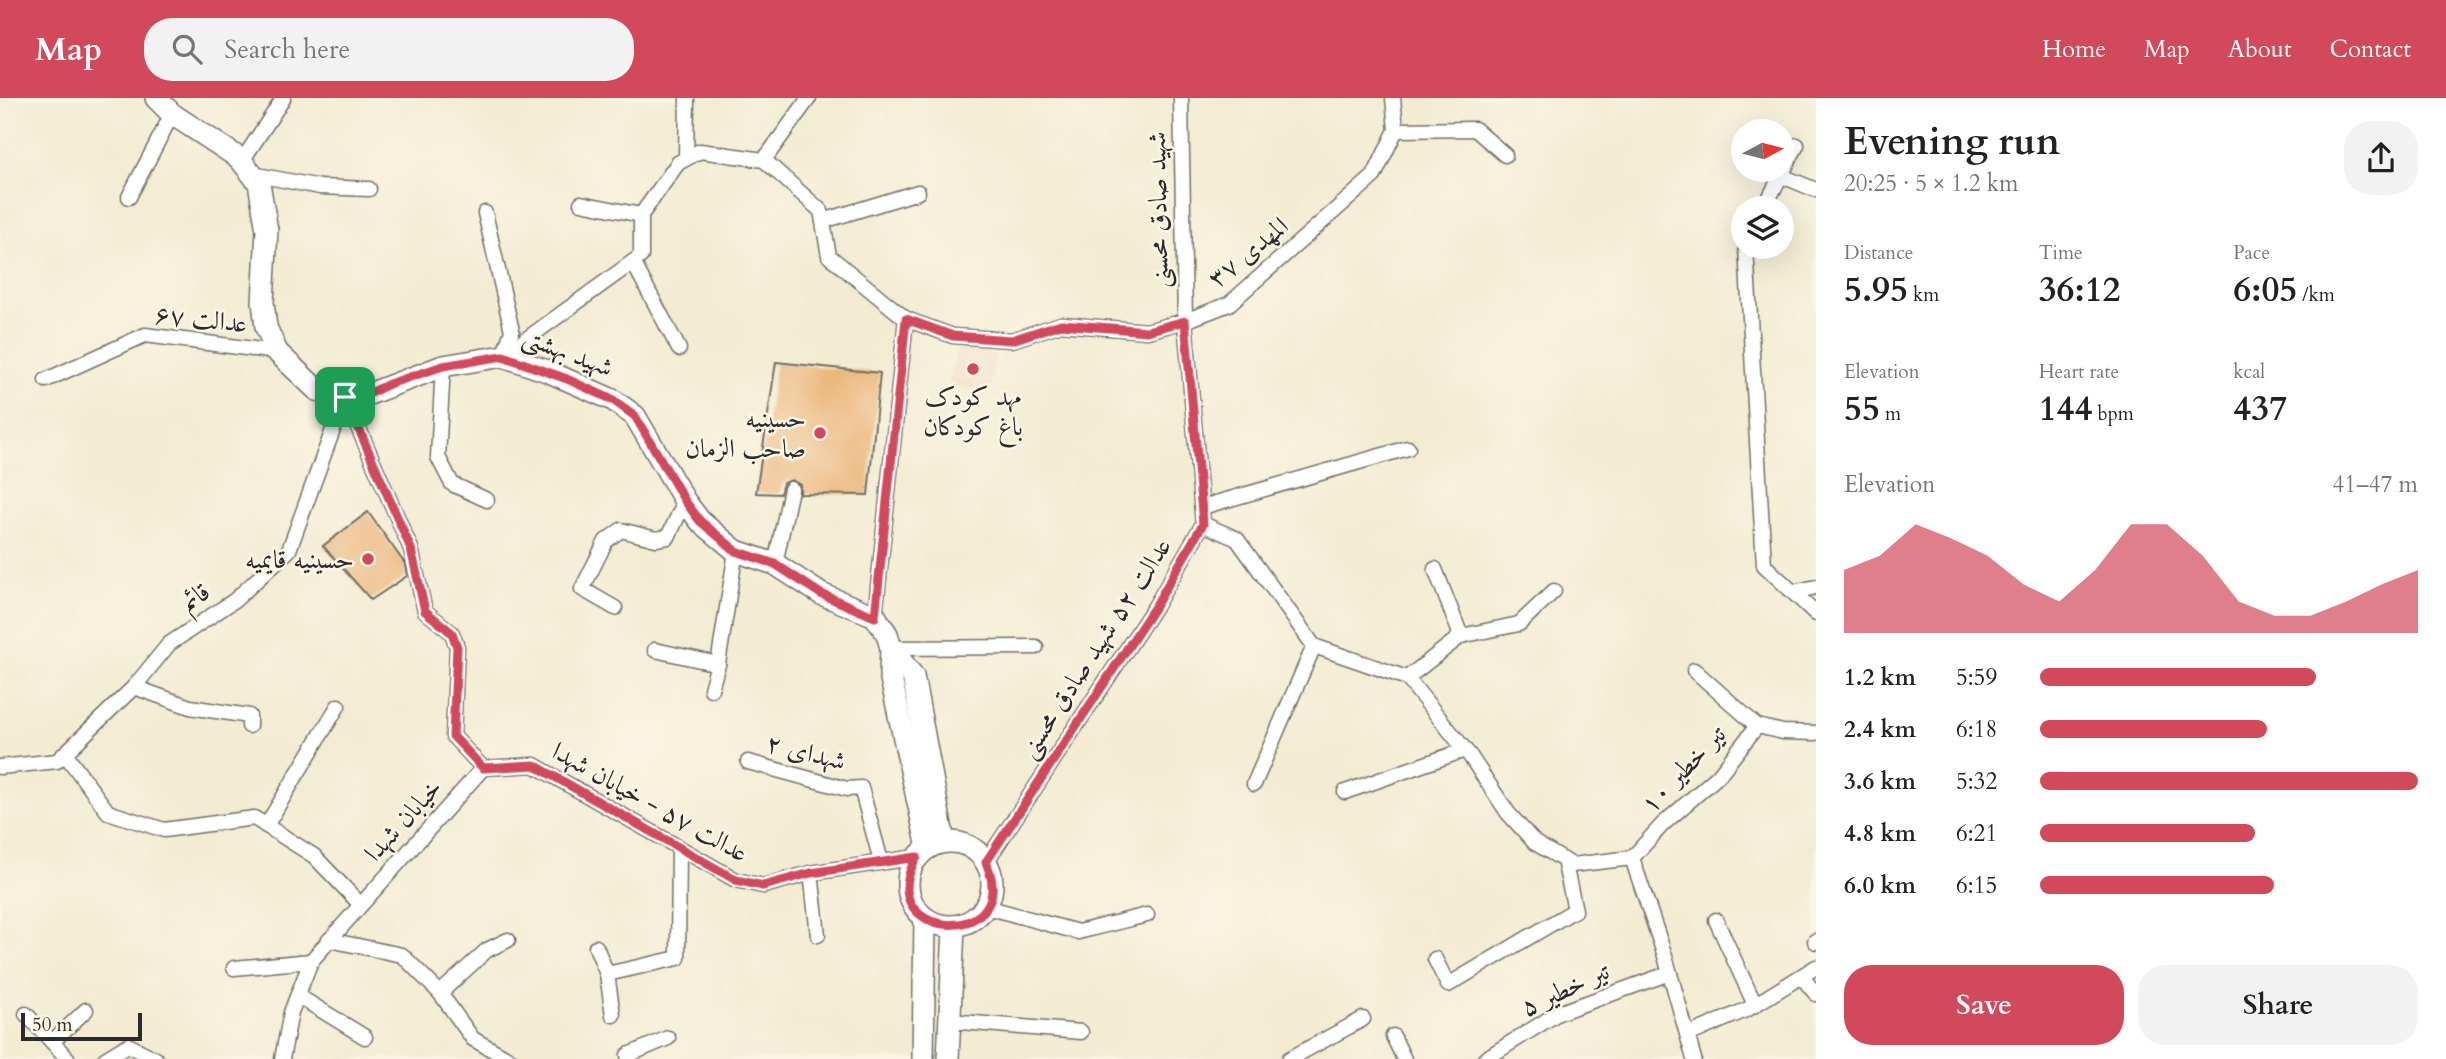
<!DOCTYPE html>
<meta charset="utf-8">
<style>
body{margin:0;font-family:Cardo,Amiri,serif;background:#f2f2f2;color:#222;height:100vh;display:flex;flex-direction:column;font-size:26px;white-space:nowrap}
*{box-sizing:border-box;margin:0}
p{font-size:23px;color:#767676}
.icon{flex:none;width:38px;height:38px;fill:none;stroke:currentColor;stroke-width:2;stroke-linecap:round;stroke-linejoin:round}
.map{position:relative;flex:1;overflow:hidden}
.details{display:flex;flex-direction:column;background:#fff;width:630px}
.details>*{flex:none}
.needle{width:46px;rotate:83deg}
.tools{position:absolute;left:1731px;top:21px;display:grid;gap:14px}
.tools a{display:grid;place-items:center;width:63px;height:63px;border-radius:50%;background:#fff;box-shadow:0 7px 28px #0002;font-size:35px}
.scale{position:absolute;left:21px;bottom:18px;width:121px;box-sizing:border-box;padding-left:7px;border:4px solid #2b2b2b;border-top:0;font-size:19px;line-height:24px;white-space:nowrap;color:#2b2b2b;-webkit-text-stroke:5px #fcf5e5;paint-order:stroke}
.pin{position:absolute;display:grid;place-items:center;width:60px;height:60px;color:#fff;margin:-30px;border-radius:14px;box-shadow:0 4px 10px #0006}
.round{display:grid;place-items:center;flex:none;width:74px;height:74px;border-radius:28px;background:#f2f2f2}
.headline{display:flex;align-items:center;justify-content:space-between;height:119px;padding:0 28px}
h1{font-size:38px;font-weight:700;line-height:52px}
.stats{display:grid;grid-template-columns:repeat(3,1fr);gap:10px;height:119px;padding:7px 28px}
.stats div{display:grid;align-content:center}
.stats b{font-size:35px;font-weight:700}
.stats small{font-size:19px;font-weight:400}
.stats p{font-size:19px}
.chart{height:196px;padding:14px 28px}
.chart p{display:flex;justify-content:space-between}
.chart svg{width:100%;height:126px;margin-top:7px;fill:#d1495b;opacity:.7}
.primary-button{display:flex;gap:14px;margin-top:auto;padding:14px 28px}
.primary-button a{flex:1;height:80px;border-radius:28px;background:#d1495b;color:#fff;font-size:28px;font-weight:700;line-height:80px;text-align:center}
.primary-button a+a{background:#f2f2f2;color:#222}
ul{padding:0 28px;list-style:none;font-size:23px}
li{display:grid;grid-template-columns:112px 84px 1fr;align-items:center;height:52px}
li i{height:18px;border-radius:9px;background:#d1495b}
header{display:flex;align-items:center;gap:42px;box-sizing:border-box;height:98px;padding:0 35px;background:#d1495b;color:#fff}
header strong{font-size:33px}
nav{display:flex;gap:38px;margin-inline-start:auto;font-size:24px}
.search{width:490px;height:63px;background:#f2f2f2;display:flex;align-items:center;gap:18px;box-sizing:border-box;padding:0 24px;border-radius:28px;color:#767676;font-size:26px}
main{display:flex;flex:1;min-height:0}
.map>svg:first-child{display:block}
.built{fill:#ead8ba}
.building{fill:#ebb77d}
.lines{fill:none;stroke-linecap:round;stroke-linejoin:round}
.minor-casing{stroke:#716f66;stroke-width:17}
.secondary-casing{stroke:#716f66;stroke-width:24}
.minor{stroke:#fff;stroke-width:14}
.secondary{stroke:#fff;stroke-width:21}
.route-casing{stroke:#fff;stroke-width:14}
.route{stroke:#d1495b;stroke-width:9}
.poi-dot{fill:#d1495b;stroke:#fcf5e5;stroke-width:2.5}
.labels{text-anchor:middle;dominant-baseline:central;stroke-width:5;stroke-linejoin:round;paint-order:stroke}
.street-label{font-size:26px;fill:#2b2b2b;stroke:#fcf5e5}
.poi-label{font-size:26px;fill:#2b2b2b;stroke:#fcf5e5;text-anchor:end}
</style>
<header>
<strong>Map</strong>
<div class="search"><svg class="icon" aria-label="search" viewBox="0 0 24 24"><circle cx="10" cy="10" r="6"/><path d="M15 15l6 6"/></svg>Search here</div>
<nav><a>Home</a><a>Map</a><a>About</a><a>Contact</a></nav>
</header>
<main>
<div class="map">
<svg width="1816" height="961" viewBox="0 0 1816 961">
<rect width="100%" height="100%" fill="#fcf5e5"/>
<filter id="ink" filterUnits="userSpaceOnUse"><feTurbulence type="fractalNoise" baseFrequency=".0143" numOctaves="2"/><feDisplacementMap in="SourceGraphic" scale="14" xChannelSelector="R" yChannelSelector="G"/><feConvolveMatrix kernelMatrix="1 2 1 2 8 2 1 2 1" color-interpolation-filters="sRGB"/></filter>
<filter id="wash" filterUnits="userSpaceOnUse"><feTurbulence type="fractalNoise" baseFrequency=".00686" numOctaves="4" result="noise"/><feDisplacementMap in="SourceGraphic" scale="28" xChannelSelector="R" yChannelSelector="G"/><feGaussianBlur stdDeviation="1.57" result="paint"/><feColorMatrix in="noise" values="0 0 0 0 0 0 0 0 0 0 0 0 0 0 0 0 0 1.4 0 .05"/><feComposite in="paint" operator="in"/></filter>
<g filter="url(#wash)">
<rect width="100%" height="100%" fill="#f3ecd3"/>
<polygon class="built" points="958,249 996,257 989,296 948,286"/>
<g id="blocks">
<g class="building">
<polygon points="776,264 880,275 868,397 800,396 800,387 792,382 783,385 780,396 756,395"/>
<polygon points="368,414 405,466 407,478 371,502 323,448"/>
</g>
</g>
</g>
<g filter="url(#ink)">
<use href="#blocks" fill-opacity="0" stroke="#716f66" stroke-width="2"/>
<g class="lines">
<g class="minor-casing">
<g id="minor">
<polyline points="1396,32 1475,31 1505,57"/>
<polyline points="686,60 687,0"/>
<polyline points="764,62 809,0"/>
<polyline points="242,63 283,1"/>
<polyline points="252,76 320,89 369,91"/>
<polyline points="1782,78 1816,92"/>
<polyline points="129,99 172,16"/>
<polyline points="581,105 641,117"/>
<polyline points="1764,110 1797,47"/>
<polyline points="485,115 512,233 503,258"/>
<polyline points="823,123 918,94"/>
<polyline points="1746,149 1764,467 1816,516"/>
<polyline points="633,164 679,251"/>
<polyline points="503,258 641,158 641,117 678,65 700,53 764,62 821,113 829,158 906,221 953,238 1012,242 1061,226 1147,233 1185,223 1229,206 1374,78 1396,32 1393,0"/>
<polyline points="443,268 438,359 452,386 487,402"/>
<polyline points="46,282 145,237 277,254"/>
<polyline points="345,299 411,451 425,513 452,535 457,549 453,638 483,670"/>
<polyline points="1202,409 1408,350"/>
<polyline points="1203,426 1237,441 1314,548 1407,580 1470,658 1508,715 1535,745 1572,767 1632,760 1665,858 1694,961"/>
<polyline points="775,466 791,391"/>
<polyline points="1435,471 1461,538"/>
<polyline points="1793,494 1816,489"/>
<polyline points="615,510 582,491 606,443 621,432 656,441 668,439 685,403"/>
<polyline points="875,518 906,221"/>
<polyline points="891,550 1036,549"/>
<polyline points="655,552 718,566"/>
<polyline points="1694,572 1757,628"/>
<polyline points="1407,580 1461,538 1519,526 1554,493"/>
<polyline points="134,589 190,609 249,618 249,628"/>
<polyline points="711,591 718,566 736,453"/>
<polyline points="65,656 108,714 164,732 254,720 314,758 360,806"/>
<polyline points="748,664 847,691 861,690 881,763"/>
<polyline points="0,669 57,663 134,589 169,546 235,502 289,452 345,299"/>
<polyline points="483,670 534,667 736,782 763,788 811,775 917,759"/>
<polyline points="1254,686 1314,548"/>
<polyline points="1345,694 1465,652"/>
<polyline points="266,728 338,608"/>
<polyline points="1632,760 1663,726 1718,678 1757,628 1783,634 1816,635"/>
<polyline points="986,764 1156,507 1203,426 1185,223 1181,0"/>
<polyline points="811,775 818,837"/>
<polyline points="986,809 1078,834 1147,817"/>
<polyline points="1716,822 1755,907"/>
<polyline points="329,842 402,857 440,895 473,941 509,961"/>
<polyline points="1815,843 1816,844"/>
<polyline points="596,849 607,876"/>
<polyline points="1435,861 1448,887 1575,812 1564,762"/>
<polyline points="234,870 311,863"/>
<polyline points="1802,879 1816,896"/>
<polyline points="440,895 487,852 508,842"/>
<polyline points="298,898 365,939"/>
<polyline points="26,916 68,961"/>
<polyline points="613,917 607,876 678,860 679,750"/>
<polyline points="950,923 1081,934"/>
<polyline points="1688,937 1748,911 1816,869"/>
<polyline points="1393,938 1404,961"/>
<polyline points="52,944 86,912"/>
<polyline points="105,961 128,947 156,961"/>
<polyline points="282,961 291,914 311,863 483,670"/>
<polyline points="630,961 628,957 668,940"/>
<polyline points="1289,961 1363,921"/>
<polyline points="1485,961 1558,915 1670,875"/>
</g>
</g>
<g class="secondary-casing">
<g id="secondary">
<polyline points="156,0 172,16 239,60 259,85 267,132 263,204 266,229 277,254 317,292 345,299 364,298 443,268 503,258 547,273 613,302 635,318 685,403 700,423 736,453 775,466 821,496 875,518 887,536 891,550 890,576 928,750"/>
<polyline points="891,550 913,578 944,744"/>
<circle cx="950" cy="786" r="42"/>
<polyline points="923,961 925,821"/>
<polyline points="948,961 954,829"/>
</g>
</g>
<use href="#minor" class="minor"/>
<use href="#secondary" class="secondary"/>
</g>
</g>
<g class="lines" filter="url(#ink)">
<g class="route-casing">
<path id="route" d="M906 221 953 238 1012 242 1061 226 1147 233 1185 223 1203 426 1156 507 986 764C1024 853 867 843 917 759L811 775 763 788 736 782 534 667 483 670 453 638 457 549 452 535 425 513 411 451 345 299 364 298 389 286 443 268 503 258 567 281 613 302 635 318 685 403 700 423 736 453 775 466 821 496 875 519Z"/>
</g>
<use href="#route" class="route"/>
</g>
<g class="poi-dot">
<circle cx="973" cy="271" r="7"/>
<circle cx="820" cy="335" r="7"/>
<circle cx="368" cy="461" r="7"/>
</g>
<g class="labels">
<g class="street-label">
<text transform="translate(1158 112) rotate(-91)">شهید صادق محسنی</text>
<text transform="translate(1248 154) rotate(-39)">المهدی ۳۷</text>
<text transform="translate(201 221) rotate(6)">عدالت ۶۷</text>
<text transform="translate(568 254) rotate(21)">شهید بهشتی</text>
<text transform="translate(195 499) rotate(-34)">قائم</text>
<text transform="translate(1095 550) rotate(-57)">عدالت ۵۲ شهید صادق محسنی</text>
<text transform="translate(806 654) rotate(14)">شهدای ۲</text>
<text transform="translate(1683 671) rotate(-46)">تیر خطیر ۱۰</text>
<text transform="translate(650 704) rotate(29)">عدالت ۵۷ - خیابان شهدا</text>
<text transform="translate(403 722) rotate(-48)">خیابان شهدا</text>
<text transform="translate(1565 891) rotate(-25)">تیر خطیر ۵</text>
</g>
<g class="poi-label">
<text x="973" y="298" text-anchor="middle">مهد کودک<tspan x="973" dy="30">باغ کودکان</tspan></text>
<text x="806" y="320">حسینیه<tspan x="806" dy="30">صاحب الزمان</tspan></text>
<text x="354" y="461">حسینیه قایمیه</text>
</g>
</g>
</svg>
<div class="tools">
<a><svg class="needle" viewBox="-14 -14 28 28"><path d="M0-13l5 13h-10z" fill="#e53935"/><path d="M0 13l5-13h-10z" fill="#767676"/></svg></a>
<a><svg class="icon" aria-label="layers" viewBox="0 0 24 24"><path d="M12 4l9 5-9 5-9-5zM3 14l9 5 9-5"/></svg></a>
</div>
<div class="scale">50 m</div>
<div class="pin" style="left:345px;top:299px;background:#1e9e55"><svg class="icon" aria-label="arrive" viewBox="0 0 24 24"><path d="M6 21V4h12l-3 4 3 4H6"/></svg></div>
</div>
<section class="details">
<div class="headline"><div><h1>Evening run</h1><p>20:25 · 5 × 1.2 km</p></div><a class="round"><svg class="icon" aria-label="share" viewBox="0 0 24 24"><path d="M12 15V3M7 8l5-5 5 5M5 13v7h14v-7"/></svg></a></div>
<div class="stats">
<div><p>Distance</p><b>5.95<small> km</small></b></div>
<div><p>Time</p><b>36:12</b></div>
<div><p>Pace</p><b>6:05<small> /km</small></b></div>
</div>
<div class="stats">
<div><p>Elevation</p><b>55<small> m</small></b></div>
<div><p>Heart rate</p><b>144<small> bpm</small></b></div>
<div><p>kcal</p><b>437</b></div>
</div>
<div class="chart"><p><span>Elevation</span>41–47 m</p>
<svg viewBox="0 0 160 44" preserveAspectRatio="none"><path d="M0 44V22L10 17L20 6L30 11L40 17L50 27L60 33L70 22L80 6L90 6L100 17L110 33L120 38L130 38L140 33L150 27L160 22V44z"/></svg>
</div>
<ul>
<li><b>1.2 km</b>5:59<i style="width:73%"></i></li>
<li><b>2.4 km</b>6:18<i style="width:60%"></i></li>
<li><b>3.6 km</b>5:32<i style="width:100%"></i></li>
<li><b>4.8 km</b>6:21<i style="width:57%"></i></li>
<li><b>6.0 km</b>6:15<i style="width:62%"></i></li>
</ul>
<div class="primary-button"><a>Save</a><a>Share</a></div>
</section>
</main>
